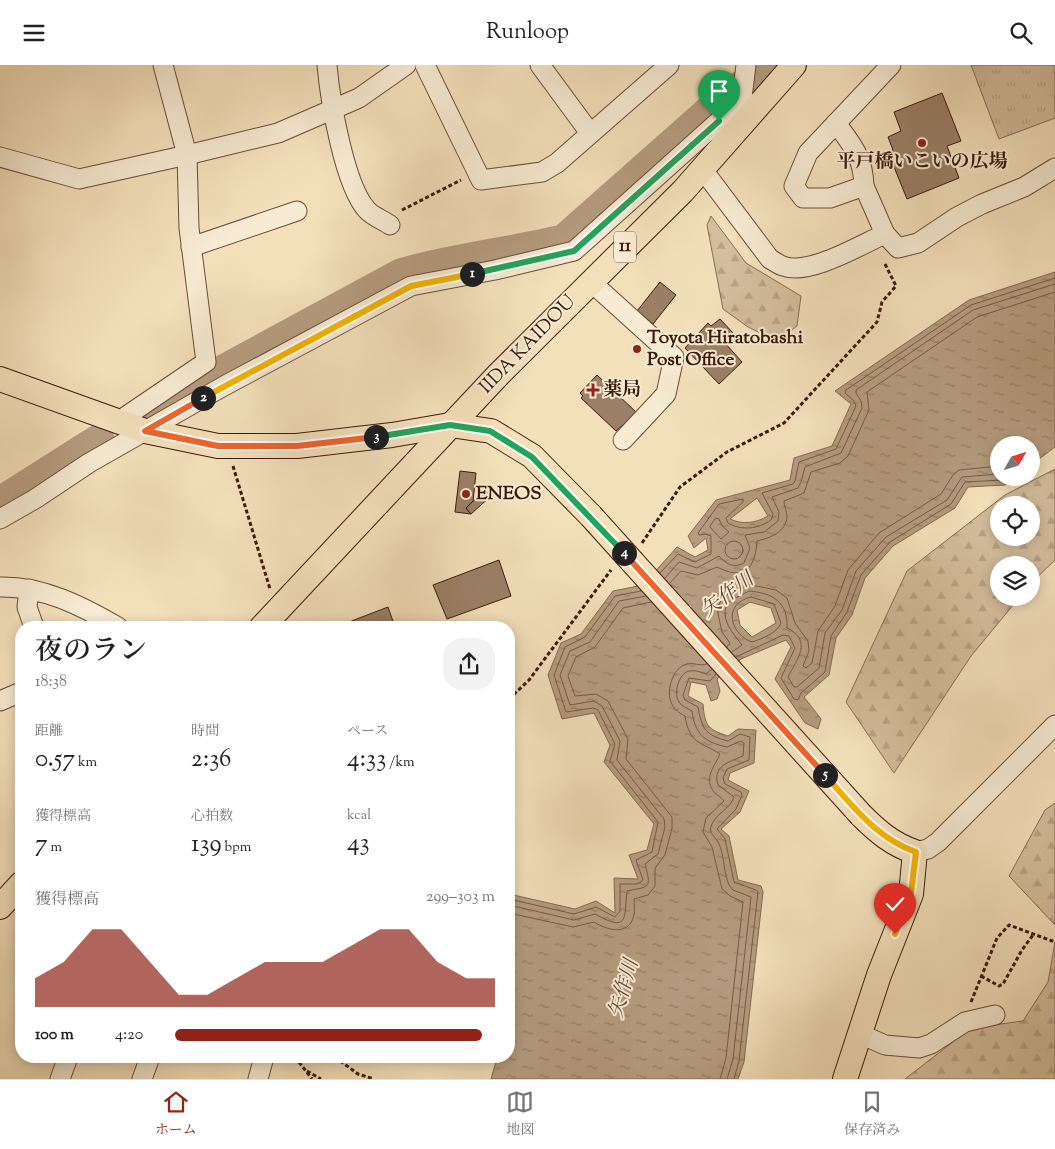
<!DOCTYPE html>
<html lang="ja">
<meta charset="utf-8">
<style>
body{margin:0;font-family:"Sorts Mill Goudy","Noto Serif JP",serif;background:#f2f2f2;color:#222;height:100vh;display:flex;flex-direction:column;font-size:19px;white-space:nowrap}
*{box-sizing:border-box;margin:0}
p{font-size:16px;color:#767676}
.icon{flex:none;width:28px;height:28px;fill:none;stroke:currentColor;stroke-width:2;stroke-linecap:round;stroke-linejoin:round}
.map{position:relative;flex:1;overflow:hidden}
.drawer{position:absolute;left:15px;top:556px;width:500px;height:442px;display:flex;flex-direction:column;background:#fff;border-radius:20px;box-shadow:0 2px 12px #0003}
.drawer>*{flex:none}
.needle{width:32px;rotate:51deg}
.tools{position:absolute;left:990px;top:371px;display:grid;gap:10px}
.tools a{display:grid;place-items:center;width:50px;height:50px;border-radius:50%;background:#fff;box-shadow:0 2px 12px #0003;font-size:25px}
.pin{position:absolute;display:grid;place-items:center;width:42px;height:42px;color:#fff;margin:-51px -21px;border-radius:50% 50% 50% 0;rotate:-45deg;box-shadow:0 0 5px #0007}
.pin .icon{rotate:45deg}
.km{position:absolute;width:25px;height:25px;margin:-12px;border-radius:50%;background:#222;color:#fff;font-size:14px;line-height:25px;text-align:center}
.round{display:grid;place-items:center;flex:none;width:52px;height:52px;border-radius:20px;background:#f2f2f2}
.head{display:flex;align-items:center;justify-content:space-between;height:85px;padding:0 20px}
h1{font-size:28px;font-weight:600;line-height:38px}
.metrics{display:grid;grid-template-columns:repeat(3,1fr);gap:8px;height:85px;padding:5px 20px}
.metrics div{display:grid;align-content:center}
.metrics b{font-size:25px;font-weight:600}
.metrics small{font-size:14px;font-weight:400}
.metrics p{font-size:14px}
.chart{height:140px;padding:10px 20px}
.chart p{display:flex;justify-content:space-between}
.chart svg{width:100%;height:90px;margin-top:5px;fill:#8f2418;opacity:.7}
ul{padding:0 20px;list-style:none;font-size:16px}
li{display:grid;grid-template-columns:80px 60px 1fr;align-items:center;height:38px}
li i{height:12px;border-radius:6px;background:#8f2418}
header{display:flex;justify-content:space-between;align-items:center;height:65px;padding:0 20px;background:#fff;font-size:22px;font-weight:600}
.menu{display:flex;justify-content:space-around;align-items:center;height:70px;border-top:1px solid #e0e0e0;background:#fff;font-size:14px;color:#767676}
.menu a{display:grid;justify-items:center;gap:2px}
.menu .current{color:#8f2418}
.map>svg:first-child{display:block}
.forest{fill:url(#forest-firs);stroke:#886c54;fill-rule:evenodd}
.park{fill:url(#park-tufts);stroke:#886c54}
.water{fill:url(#water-ripples);stroke:#856851;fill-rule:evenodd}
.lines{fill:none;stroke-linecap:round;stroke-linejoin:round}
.shore{stroke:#785a45;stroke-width:1}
.river{stroke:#b59c7f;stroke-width:36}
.building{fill:#9b8067;stroke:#3c190b}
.minor-casing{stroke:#6a4b37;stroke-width:21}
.major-casing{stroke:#3c190b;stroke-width:26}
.path{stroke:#3c190b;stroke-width:3;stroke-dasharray:4 2.5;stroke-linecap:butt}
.minor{stroke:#f7ebd3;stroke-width:19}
.major{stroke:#f3e0bb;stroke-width:24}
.major-bridge-casing{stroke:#3c190b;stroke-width:26;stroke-linecap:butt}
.major-bridge{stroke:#f3e0bb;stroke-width:24}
.split-1-casing{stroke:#fff;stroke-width:10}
.split-2-casing{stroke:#fff;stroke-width:10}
.split-3-casing{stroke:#fff;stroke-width:10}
.split-4-casing{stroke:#fff;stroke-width:10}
.split-5-casing{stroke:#fff;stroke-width:10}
.split-6-casing{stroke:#fff;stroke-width:10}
.split-1{stroke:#22a559;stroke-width:6}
.split-2{stroke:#f5b400;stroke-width:6}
.split-3{stroke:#f0652b;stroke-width:6}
.split-4{stroke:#22a559;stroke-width:6}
.split-5{stroke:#f0652b;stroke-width:6}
.split-6{stroke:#f5b400;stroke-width:6}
.poi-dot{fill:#8f2418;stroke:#f7ebd3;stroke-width:2}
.labels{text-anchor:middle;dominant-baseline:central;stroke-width:4;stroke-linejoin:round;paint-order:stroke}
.shield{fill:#f7ebd3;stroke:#745847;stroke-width:1}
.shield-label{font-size:18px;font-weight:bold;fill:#3c190b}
.poi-label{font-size:19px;font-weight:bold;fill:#3c190b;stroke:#f7ebd3;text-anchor:start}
.street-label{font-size:19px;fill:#3c190b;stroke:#f7ebd3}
.water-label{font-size:20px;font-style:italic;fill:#664734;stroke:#f7ebd3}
</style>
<header><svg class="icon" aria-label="menu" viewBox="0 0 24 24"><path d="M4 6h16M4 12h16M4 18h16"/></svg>Runloop<svg class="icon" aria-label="search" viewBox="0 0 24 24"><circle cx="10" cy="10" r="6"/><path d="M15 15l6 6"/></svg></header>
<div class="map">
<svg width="1055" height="1014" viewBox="0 0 1055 1014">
<defs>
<pattern id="forest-firs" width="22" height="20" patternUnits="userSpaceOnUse" patternTransform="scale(1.25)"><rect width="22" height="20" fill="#d4be9d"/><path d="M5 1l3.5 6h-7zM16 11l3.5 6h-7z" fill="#b7a386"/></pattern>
<pattern id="park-tufts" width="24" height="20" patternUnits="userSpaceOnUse" patternTransform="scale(1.25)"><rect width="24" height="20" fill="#d4be9d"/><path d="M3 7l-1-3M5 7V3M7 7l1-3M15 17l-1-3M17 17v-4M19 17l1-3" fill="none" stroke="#b7a386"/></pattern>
<pattern id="water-ripples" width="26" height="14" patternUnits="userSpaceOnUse" patternTransform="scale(1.25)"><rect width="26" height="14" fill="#b59c7f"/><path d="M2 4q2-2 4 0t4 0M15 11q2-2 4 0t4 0" fill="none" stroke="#947e66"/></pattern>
</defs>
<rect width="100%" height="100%" fill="#f3e0bb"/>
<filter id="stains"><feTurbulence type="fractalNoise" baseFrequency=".004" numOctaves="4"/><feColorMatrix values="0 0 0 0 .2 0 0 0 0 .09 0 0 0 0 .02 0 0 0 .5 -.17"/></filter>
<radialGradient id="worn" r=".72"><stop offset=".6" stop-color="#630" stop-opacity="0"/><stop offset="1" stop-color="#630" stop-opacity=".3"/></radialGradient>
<g class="forest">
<polygon points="711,151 746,198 801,231 797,261 777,276 748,262 723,244 707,160"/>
<path d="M1055 404V495L1031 518V500H999V532L1019 533 971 591 894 708 846 637 907 506 1005 430ZM999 440H1031V472H999Z"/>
<polygon points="1055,738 1055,860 1009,811 1045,745"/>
<polygon points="1055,877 1055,1014 905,1014 971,963 1023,956 1048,917"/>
</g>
<polygon class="park" points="971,0 1055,0 1055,53 999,74"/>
<path class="water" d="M1055 207V382L1031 400V380H999V412L1014 413 1005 420 968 422 955 443 893 481 865 513 852 550 836 573 829 610 804 632 821 654 818 664 805 658 775 614 791 582 786 575 741 594 717 614 720 626 717 634 711 636 706 620 691 617 688 631 703 639C705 661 707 664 728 671L738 664 756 665 754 698 730 708 728 715 749 726 740 747 721 764 729 771 738 815 761 821 763 827 744 997 738 1014H491L497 993 509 992V829L575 844 596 836 615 848 614 813 638 814 629 790 647 785 654 759 604 697 610 680 594 648 562 654 548 610 561 578 581 569 613 526 643 520 677 482 695 492 708 485 706 473 694 483 688 471 716 435 790 415 794 393 832 381 851 339 835 326 969 235ZM757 433 768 451C756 458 743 460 730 454ZM750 537 771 543 776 558 752 572 740 560 737 545Z"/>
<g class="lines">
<g class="shore">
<polygon points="716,453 719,454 722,461 729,467 721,474 710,462"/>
<circle cx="734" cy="485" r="9"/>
<path d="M660 508 678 489 695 497 711 489V471L706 469 699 470 698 468 719 439 743 434V437L726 453 728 458C742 466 758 464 771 455L773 449 762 428 793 419 795 416 799 397 836 384 856 341 854 336 845 328 846 325 971 240 1055 213"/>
<path d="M665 513 679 497 697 503 719 491C726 498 732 504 744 498L750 483 745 470 764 467 778 456 779 447 772 432 798 423 801 417 805 402 841 388 862 343 861 336 856 328V325L973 245 1055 219"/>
<path d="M670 518 681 506 698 510 717 502C744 516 755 504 757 476 770 473 786 467 787 452 787 446 784 441 784 436L804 428 811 407 840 398 848 391 869 345 867 327 977 252 1055 227"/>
<path d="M751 532 774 539 781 558C777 568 762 574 752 577 731 570 721 539 751 532Z"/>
<polyline points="727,582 730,578 722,567 718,549 718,541 723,532 746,519 776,525 787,533 795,558 808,576 809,586 803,601 806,603 812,598 818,566 835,541 848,505 879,468 941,429 953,410 959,405 999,401"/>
<path d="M732 587 742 580C733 568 719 554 728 537L749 526C773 528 788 537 787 563 813 576 797 594 788 612L794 622H797L819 603 825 568 842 545 856 506 886 472 947 435 962 412 999 409"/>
<polyline points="736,592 783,570 789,571 795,583 781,613 794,634 798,635 801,628 825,607 831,571 847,547 861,510 890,477 951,439 965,417 1002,415 1006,412"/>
<path d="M707 599C700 602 692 596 684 600 671 606 665 630 673 641 676 646 680 648 685 651 690 680 700 676 720 689 715 701 702 714 715 728 718 731 721 732 724 736L706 753 703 767 712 782 722 824 730 831 743 837 726 993 720 1014"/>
<path d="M712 604 706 609C701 607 695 605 690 606 679 607 673 628 679 637 682 642 688 643 692 646 695 669 704 677 727 682L741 676 744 678 743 691C729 697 712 701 718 720L734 732C730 744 717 748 712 759 707 769 716 771 719 779 725 792 723 807 729 820L733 825 751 832 733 994 727 1014"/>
<path d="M716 609 710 616 689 613 683 630 685 635 698 642C702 664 705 670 728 676L740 669 750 672 749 695 727 704 723 713 725 719 741 727 742 730 736 744 717 764 725 774 734 817 756 825 758 827 739 996 734 1014"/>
<polyline points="509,834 574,849 596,842 615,852 620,846 620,819 638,819 643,815 636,795 652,787 658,757 610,696 615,679 598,645 593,643 566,647 554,610 565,582 585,572 615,531 641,526"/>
<path d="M509 840 574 855 595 849C629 868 624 854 627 826 649 821 652 825 645 799L658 789 665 762 664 754 617 695 620 676 602 641 594 636 570 640 560 610 570 586 590 577 619 536 646 531"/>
<path d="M509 848 573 862 594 857C607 865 629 872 634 850 635 845 634 839 634 834L648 830 655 821V803L665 790 672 763V752L626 694 628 674 608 636 596 629 575 631 568 611 576 592 595 582 623 543 651 537"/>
</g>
<g class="river">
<path d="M159 346 214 313 402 211C455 196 511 190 565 177L730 31 759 12 765 0"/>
<polyline points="0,440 98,378"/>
</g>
</g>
<g class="building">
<polygon points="942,28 961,76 947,81 959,113 907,134 888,87 893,85 888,72 901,66 894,47"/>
<polygon points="660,217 676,230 653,259 637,246"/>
<polygon points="720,254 734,269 725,278 742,297 719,319 685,283 708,258 711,261"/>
<polygon points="597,310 637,348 616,366 581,333 583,331 580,328"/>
<polygon points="460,406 476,408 473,436 466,443 471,449 455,447"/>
<polygon points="485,425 491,431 471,449 466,443"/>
<polygon points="499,495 511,531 447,554 433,520"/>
<polygon points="388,542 395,562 336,562"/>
</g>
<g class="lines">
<g class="minor-casing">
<g id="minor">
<path d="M327 0C330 34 344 120 367 145 372 151 383 155 390 160"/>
<polyline points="425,0 481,115 542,107 557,98 669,0"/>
<polyline points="540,0 590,68"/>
<polyline points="746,0 741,41 749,50"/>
<path d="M836 58C853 81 863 92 864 121"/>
<polyline points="0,92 79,114 187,90 278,68 359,33 406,0"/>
<path d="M703 105 770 194C774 196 779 200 783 201 809 211 860 180 885 169L864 121 830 133H803L794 121 808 88 891 0"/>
<polyline points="885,169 898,183 918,178 957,152 982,139 1024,122 1055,103"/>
<polyline points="191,182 297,146"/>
<polyline points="590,216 674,292 666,329 623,375"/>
<polyline points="119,356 206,297 189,163 187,90 163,0"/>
<polyline points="0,454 35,434 89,398 224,321 411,221 495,205 574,186 719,56 741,41"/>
<path d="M0 522C43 521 82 541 118 562"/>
<polyline points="29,524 27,542 34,562"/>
<polyline points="0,636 21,627"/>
<polyline points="915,787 928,784 938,777 1055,660"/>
<polyline points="860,969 885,980 919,983 931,979 965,957 995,950"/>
<polyline points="60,1014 68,992"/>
<polyline points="142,1014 150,992"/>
<polyline points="258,1014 264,992"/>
</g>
</g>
<g class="major-casing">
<g id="major">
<polyline points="0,314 145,366 218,381 297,381 392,370 450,360 491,366 532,391 591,451"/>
<polyline points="262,562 499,309 683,126 794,0"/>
<polyline points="0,842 21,819"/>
<path d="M845 1014 879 910 911 829 915 787C892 779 878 767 861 750"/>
</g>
</g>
<g class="path">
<polyline points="402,145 461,115"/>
<polyline points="233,401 270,524"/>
<polyline points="642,478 680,422 727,387 784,358 877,257 882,237 896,221 884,197"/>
<polyline points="509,634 529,615 611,505"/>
<polyline points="981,911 999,921 1003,919 1022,885 1033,870"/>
<polyline points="971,937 997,873 1009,860 1055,877"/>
<polyline points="295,992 312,1014"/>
<polyline points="335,992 358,1009 374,1014"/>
<polyline points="307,1006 321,1014"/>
</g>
<use href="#minor" class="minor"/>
<use href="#major" class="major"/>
<g class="major-bridge-casing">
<polyline id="major-bridge" points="591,451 861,750"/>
</g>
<use href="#major-bridge" class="major-bridge"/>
</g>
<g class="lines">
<g class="split-1-casing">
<polyline id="split-1" points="472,209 574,186 719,56"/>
</g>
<g class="split-2-casing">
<polyline id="split-2" points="203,333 411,221 472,209"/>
</g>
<g class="split-3-casing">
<polyline id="split-3" points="203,333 145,366 218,381 297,381 376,372"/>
</g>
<g class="split-4-casing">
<polyline id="split-4" points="376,372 450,360 490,366 532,392 624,488"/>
</g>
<g class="split-5-casing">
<polyline id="split-5" points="624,488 825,710"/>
</g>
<g class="split-6-casing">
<path id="split-6" d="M825 710C852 740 876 773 916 787L911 828 895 869"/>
</g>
<use href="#split-1" class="split-1"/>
<use href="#split-2" class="split-2"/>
<use href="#split-3" class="split-3"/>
<use href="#split-4" class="split-4"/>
<use href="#split-5" class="split-5"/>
<use href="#split-6" class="split-6"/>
</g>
<g class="poi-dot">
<circle cx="922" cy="78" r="5"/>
<circle cx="637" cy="284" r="5"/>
<path d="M590.5 317.5h5v5h5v5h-5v5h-5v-5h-5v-5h5z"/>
<circle cx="466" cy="429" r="5"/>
</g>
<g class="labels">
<rect class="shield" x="614" y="166.5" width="22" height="31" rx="4"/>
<g class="shield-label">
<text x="625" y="182">11</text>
</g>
<g class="poi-label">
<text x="922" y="97" text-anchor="middle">平戸橋いこいの広場</text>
<text x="647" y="273">Toyota Hiratobashi<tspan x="647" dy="22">Post Office</tspan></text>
<text x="603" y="325">薬局</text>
<text x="476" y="429">ENEOS</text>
</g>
<g class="street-label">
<text transform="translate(528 280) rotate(-46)">IIDA KAIDOU</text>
</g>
<g class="water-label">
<text transform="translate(728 531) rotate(-37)">矢作川</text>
<text transform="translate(625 924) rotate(-74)">矢作川</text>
</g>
</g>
<rect width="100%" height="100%" filter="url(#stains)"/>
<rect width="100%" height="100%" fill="url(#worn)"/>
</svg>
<div class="tools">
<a><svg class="needle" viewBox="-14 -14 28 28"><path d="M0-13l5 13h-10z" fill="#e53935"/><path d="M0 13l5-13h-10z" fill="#767676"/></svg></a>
<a><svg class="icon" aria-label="locate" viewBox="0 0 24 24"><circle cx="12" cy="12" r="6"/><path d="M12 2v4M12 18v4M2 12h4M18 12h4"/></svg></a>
<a><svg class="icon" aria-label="layers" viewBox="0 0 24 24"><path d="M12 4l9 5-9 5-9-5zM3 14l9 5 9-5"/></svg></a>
</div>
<div class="pin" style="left:719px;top:56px;background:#1e9e55"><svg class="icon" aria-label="arrive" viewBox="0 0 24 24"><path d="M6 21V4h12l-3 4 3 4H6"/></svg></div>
<div class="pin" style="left:895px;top:869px;background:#d93025"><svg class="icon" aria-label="check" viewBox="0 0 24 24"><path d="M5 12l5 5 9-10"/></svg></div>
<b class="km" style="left:472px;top:209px">1</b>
<b class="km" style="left:203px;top:333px">2</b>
<b class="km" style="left:376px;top:372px">3</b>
<b class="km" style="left:624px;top:488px">4</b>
<b class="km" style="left:825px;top:710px">5</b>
<section class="drawer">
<div class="head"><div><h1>夜のラン</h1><p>18:38</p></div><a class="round"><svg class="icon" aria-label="share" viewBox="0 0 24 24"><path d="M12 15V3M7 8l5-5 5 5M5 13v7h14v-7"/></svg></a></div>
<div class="metrics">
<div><p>距離</p><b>0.57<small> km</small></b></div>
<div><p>時間</p><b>2:36</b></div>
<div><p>ペース</p><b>4:33<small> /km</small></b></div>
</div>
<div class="metrics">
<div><p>獲得標高</p><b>7<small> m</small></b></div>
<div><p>心拍数</p><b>139<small> bpm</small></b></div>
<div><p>kcal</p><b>43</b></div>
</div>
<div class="chart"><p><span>獲得標高</span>299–303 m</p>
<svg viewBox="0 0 160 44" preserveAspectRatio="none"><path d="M0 44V30L10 22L20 6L30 6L40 22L50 38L60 38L70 30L80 22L90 22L100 22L110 14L120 6L130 6L140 22L150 30L160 30V44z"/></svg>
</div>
<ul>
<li><b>100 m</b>4:20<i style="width:96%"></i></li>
</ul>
</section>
</div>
<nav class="menu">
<a class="current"><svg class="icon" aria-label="home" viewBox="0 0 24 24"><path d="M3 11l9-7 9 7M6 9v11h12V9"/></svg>ホーム</a>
<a><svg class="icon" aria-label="map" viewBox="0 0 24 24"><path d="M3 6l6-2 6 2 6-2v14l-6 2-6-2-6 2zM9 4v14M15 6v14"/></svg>地図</a>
<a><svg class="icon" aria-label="saved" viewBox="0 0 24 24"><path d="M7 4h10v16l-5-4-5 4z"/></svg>保存済み</a>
</nav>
